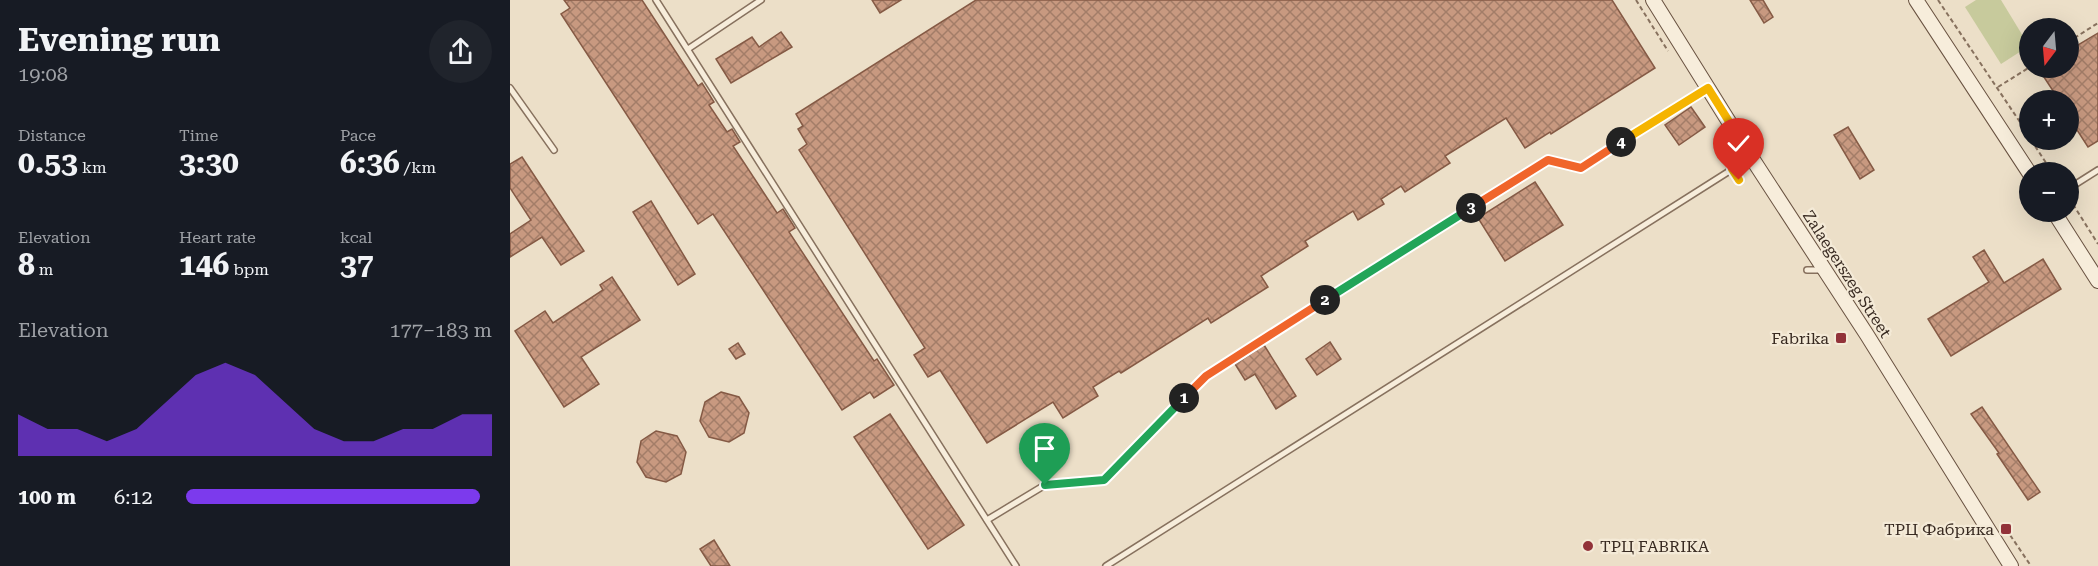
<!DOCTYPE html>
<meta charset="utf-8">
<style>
body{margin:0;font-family:"Roboto Serif",serif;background:#20242c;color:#f1f3f6;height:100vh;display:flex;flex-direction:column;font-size:22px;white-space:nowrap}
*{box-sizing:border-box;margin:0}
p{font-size:20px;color:#9ea1a6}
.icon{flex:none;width:33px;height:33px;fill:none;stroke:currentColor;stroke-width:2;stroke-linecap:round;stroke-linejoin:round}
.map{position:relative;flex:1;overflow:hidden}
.panel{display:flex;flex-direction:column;background:#171b24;width:510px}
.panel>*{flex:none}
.needle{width:39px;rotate:196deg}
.tools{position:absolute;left:1509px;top:18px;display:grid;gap:12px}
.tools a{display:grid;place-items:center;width:60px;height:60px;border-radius:50%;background:#171b24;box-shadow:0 6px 24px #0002;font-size:30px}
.pin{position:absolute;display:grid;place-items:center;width:51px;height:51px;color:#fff;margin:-62px -26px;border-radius:50% 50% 50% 0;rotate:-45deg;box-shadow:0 0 6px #0007}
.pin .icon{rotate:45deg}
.km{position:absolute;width:30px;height:30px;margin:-15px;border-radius:50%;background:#222;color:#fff;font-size:16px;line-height:30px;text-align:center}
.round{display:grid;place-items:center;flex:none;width:63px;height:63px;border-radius:32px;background:#20242c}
.headline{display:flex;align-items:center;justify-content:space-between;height:102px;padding:0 18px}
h1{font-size:33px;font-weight:700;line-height:45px}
.metrics{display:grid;grid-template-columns:repeat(3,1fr);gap:9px;height:102px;padding:6px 18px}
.metrics div{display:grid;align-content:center}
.metrics b{font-size:30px;font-weight:700}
.metrics small{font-size:16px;font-weight:400}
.metrics p{font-size:16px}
.chart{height:168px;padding:12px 18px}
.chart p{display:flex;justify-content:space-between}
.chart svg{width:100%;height:108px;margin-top:6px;fill:#7c3aed;opacity:.7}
ul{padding:0 18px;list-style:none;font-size:20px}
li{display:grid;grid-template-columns:96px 72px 1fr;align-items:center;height:45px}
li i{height:15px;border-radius:8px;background:#7c3aed}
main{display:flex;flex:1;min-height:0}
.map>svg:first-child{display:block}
.grass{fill:#c7ca9c}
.building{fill:url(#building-cross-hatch);stroke:#855a45;stroke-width:1.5}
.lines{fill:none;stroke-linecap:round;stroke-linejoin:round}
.lane-casing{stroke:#87715e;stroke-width:8}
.secondary-casing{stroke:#695241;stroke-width:16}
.path{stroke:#87715e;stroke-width:2;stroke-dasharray:4.5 3;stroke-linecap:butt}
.lane{stroke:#f7eddb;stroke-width:5}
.secondary{stroke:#f7eddb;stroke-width:14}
.split-1-casing{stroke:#fff;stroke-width:12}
.split-2-casing{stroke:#fff;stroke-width:12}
.split-3-casing{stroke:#fff;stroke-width:12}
.split-4-casing{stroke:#fff;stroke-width:12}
.split-5-casing{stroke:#fff;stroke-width:12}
.split-6-casing{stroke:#fff;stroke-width:12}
.split-1{stroke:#22a559;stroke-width:8}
.split-2{stroke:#f0652b;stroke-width:8}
.split-3{stroke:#22a559;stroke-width:8}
.split-4{stroke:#f0652b;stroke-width:8}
.split-5{stroke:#f5b400;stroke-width:8}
.split-6{stroke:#f5b400;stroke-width:8}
.poi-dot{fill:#923239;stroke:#f4ead7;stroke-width:2}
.labels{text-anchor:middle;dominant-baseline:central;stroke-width:4.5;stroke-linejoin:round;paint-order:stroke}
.street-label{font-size:16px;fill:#382a21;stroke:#f4ead7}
.poi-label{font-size:16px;fill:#382a21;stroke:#f4ead7;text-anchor:end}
</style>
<main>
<section class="panel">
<div class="headline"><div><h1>Evening run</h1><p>19:08</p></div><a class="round"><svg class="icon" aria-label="share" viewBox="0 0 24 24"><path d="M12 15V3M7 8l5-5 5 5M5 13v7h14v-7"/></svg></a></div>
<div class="metrics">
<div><p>Distance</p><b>0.53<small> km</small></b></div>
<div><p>Time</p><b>3:30</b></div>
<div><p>Pace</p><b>6:36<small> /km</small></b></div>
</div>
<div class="metrics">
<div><p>Elevation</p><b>8<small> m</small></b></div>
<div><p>Heart rate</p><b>146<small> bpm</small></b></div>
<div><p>kcal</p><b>37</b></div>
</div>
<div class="chart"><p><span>Elevation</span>177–183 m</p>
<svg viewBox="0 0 160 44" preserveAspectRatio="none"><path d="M0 44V27L10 33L20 33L30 38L40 33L50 22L60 11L70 6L80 11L90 22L100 33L110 38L120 38L130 33L140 33L150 27L160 27V44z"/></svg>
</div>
<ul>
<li><b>100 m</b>6:12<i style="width:96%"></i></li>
</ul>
</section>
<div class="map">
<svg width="1588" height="566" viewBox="0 0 1588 566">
<defs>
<pattern id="building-cross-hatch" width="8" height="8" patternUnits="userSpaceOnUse" patternTransform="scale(1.5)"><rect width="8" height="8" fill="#c89980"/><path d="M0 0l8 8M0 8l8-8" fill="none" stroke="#a37d68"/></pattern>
</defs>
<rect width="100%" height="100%" fill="#ecdfc8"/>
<polygon class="grass" points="1466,0 1491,0 1519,46 1491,64 1455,7"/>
<g class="building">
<polygon points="54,0 132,0 188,86 192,83 204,102 199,105 217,132 222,129 230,142 223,146 267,213 273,209 285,228 279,232 364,361 367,359 384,385 364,398 360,392 332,410 203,214 188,224 51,14 60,8"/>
<polygon points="362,0 391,0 370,13"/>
<polygon points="466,0 1102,0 1145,68 1041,134 1040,132 1015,148 996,118 935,156 940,163 895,192 891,186 871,199 874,204 848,220 843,211 795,241 798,246 751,276 758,287 701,323 698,318 611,373 609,371 583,387 588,396 553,418 543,402 477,443 430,370 418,377 404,355 415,348 289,150 297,144 288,129 293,126 286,114"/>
<polygon points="1240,0 1253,0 1263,17 1254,23"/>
<polygon points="271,32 282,47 221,83 206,59 242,37 249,47"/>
<polygon points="1588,33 1588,141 1578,147 1558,116 1558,100 1549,100 1528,68 1558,68 1558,51"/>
<polygon points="1181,107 1195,127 1169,145 1155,125"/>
<polygon points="1338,127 1364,170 1350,179 1324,135"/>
<polygon points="12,157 74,251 51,265 32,237 0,257 0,234 21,220 0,188 0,164"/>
<polygon points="1025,182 1053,225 995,261 968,218"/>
<polygon points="141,201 185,274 168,285 123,212"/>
<polygon points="1474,250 1494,283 1533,259 1551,289 1441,356 1418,319 1479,282 1463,257"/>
<polygon points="102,277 130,320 71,357 89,384 54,407 5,331 35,311 43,323 93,290 90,285"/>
<polygon points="820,342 831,359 807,375 796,359"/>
<polygon points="228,343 235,354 226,359 219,349"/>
<polygon points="754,345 786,396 766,409 745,374 735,380 725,364"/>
<polygon points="211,392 229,397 239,413 234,433 219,442 199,437 190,421 195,402"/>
<polygon points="1472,407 1530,492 1518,500 1487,454 1489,453 1461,414"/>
<polygon points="380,414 454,525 418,549 344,437"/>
<polygon points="146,431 167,436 176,452 171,474 156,482 136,477 127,462 131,441"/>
<polygon points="204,540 220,566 201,566 190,549"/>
</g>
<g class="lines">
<g class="lane-casing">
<g id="lane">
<polyline points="146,0 506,566"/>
<polyline points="178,49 251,0"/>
<polyline points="0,88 44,150"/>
<polyline points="1222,169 1229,180"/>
<polyline points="1558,189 1588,170"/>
<polyline points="1297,270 1314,270"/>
<polyline points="477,520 535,485 594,480 696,376 1038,160 1071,168 1197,89"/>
<polyline points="596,566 1240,158"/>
</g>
</g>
<g class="secondary-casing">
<g id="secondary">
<polyline points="1143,0 1234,146 1357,335 1501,566"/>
<polyline points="1406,0 1520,174"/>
<polyline points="1544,212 1588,281"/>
</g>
</g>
<g class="path">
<polyline points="1126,0 1158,51"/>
<polyline points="1428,0 1520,137"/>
<polyline points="1558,42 1588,23"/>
<polyline points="1488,87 1520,67"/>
<polyline points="1521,140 1542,172"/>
<polyline points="1559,198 1588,244"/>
<polyline points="1496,529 1521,566"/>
</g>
<use href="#lane" class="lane"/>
<use href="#secondary" class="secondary"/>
</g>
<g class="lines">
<g class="split-1-casing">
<polyline id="split-1" points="535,485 594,480 674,398"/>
</g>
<g class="split-2-casing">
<polyline id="split-2" points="674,398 696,376 815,300"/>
</g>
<g class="split-3-casing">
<polyline id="split-3" points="815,300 961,208"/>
</g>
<g class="split-4-casing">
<polyline id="split-4" points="961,208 1038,160 1071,168 1111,142"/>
</g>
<g class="split-5-casing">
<polyline id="split-5" points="1111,142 1198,88 1235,147"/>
</g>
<g class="split-6-casing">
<polyline id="split-6" points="1229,180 1222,169 1242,157 1235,147"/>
</g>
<use href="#split-1" class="split-1"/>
<use href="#split-2" class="split-2"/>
<use href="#split-3" class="split-3"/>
<use href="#split-4" class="split-4"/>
<use href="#split-5" class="split-5"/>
<use href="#split-6" class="split-6"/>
</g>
<g class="poi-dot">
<rect x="1325" y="332" width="12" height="12" rx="3"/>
<rect x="1490" y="523" width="12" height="12" rx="3"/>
<circle cx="1078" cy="546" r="6"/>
</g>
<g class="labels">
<g class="street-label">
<text transform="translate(1337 274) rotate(57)">Zalaegerszeg Street</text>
</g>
<g class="poi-label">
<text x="1319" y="338">Fabrika</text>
<text x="1484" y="529">ТРЦ Фабрика</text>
<text x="1090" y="546" text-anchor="start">ТРЦ FABRIKA</text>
</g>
</g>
</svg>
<div class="tools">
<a><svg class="needle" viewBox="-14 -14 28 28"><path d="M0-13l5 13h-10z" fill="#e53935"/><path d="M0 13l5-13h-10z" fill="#9ea1a6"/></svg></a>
<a>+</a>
<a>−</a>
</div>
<div class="pin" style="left:535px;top:485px;background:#1e9e55"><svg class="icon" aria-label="arrive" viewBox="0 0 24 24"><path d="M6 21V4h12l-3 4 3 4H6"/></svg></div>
<div class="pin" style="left:1229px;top:180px;background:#d93025"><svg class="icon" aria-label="check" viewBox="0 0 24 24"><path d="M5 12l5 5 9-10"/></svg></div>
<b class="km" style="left:674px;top:398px">1</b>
<b class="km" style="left:815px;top:300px">2</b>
<b class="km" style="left:961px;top:208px">3</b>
<b class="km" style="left:1111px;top:142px">4</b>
</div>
</main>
